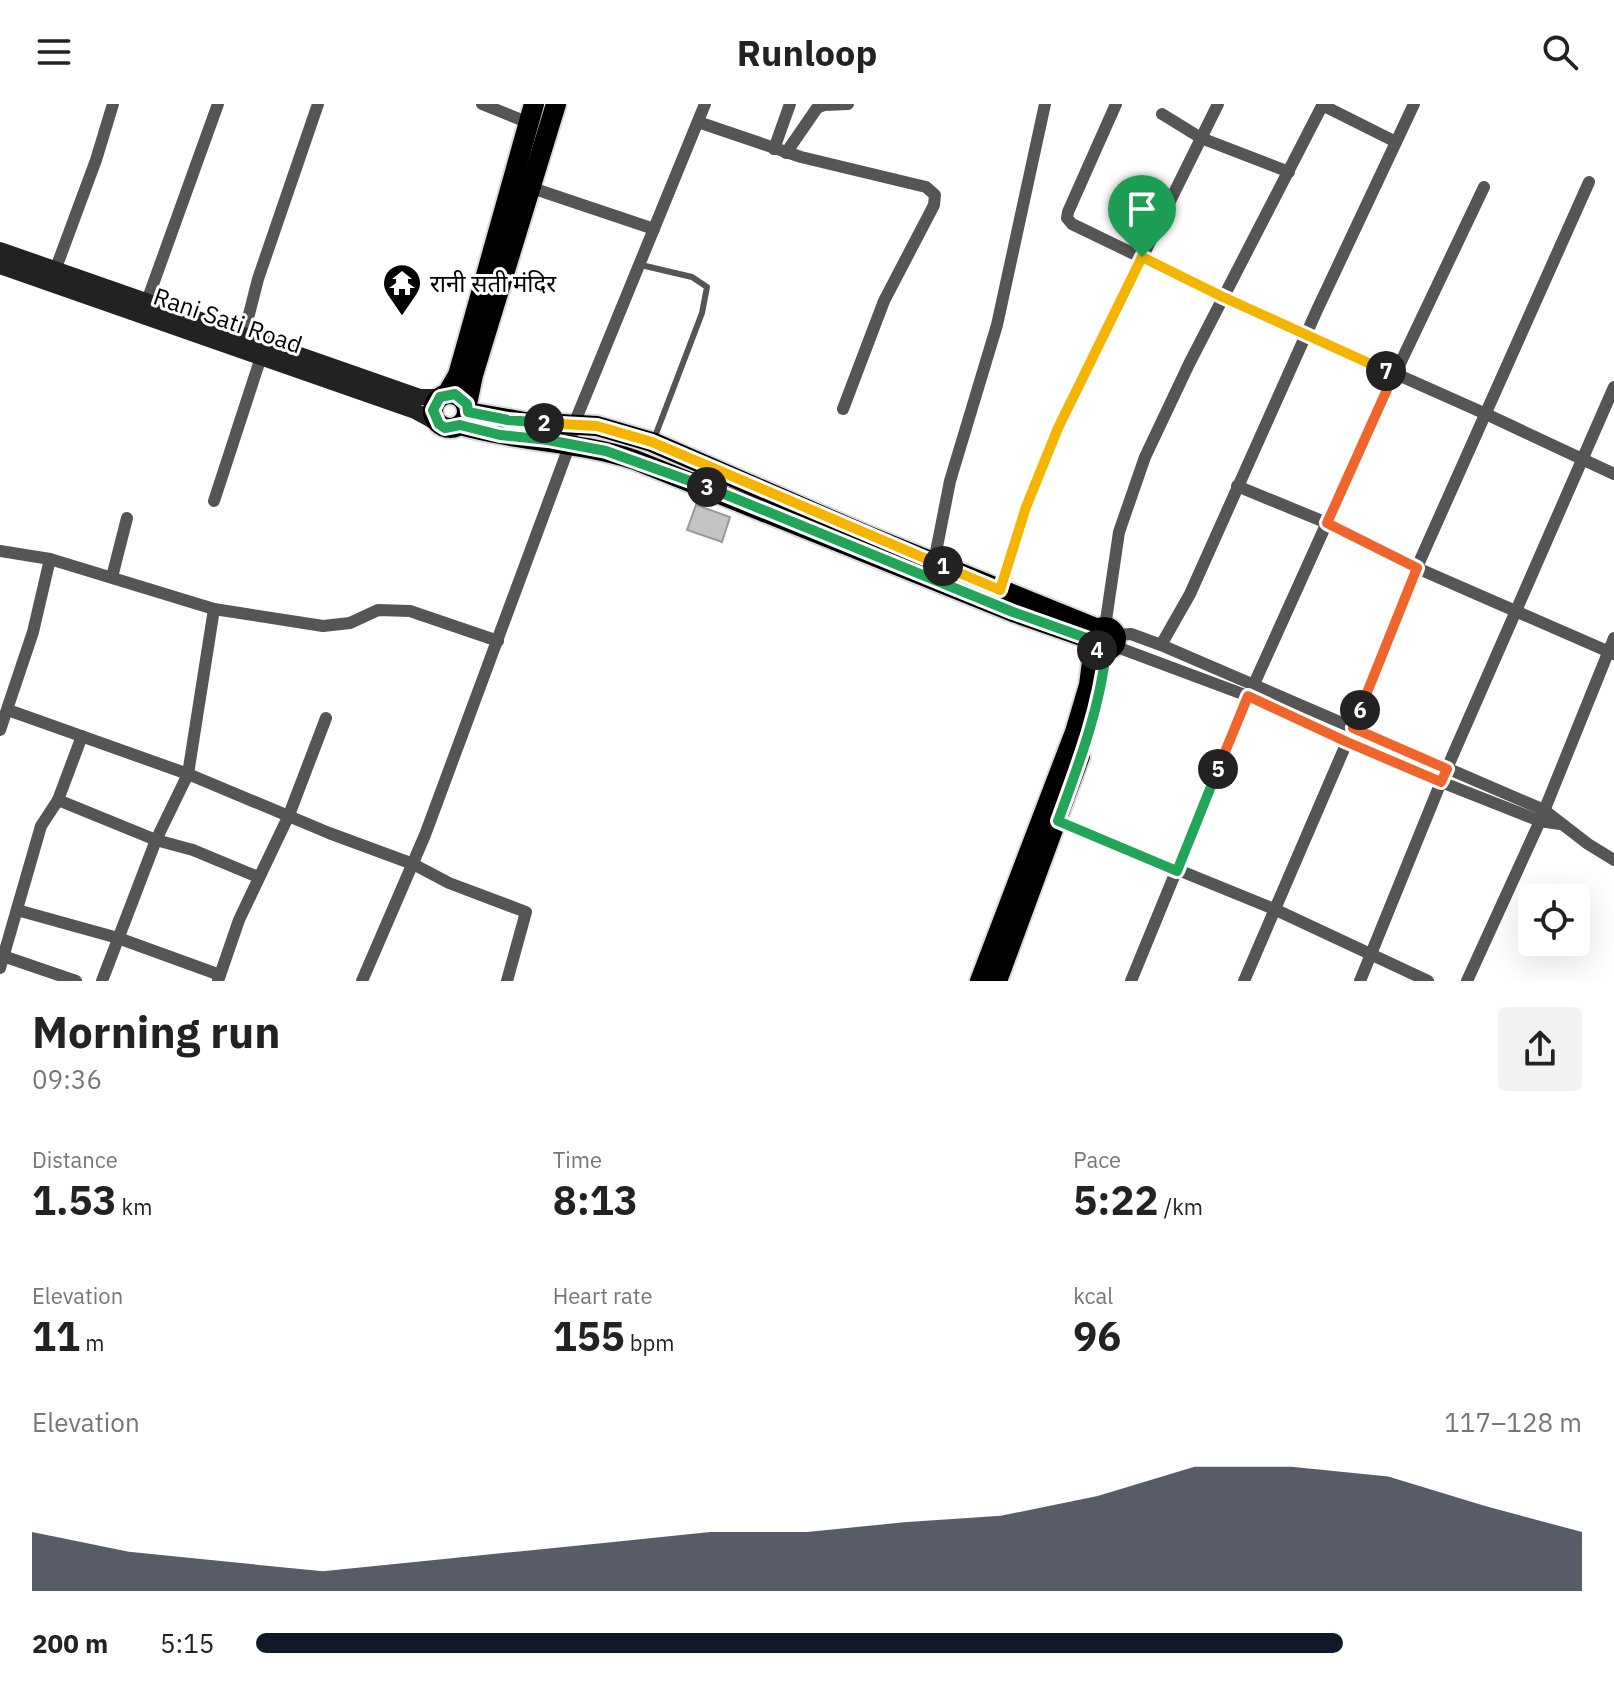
<!DOCTYPE html>
<meta charset="utf-8">
<style>
body{margin:0;font-family:"IBM Plex Sans","Noto Sans Devanagari",sans-serif;background:#f2f2f2;color:#222;height:100vh;display:flex;flex-direction:column;font-size:30px;white-space:nowrap}
*{box-sizing:border-box;margin:0}
p{font-size:26px;color:#767676}
.icon{flex:none;width:44px;height:44px;fill:none;stroke:currentColor;stroke-width:2;stroke-linecap:round;stroke-linejoin:round}
.map{position:relative;height:877px;overflow:hidden}
.drawer{display:flex;flex-direction:column;background:#fff;flex:1}
.drawer>*{flex:none}
.controls{position:absolute;left:1518px;top:780px;display:grid;gap:16px}
.controls a{display:grid;place-items:center;width:72px;height:72px;border-radius:8px;background:#fff;box-shadow:0 8px 32px #0002;font-size:40px}
.pin{position:absolute;display:grid;place-items:center;width:68px;height:68px;color:#fff;margin:-82px -34px;border-radius:50% 50% 50% 0;rotate:-45deg;box-shadow:0 0 8px #0007}
.pin .icon{rotate:45deg}
.km{position:absolute;width:40px;height:40px;margin:-20px;border-radius:50%;background:#222;color:#fff;font-size:22px;line-height:40px;text-align:center}
.round{display:grid;place-items:center;flex:none;width:84px;height:84px;border-radius:8px;background:#f2f2f2}
.head{display:flex;align-items:center;justify-content:space-between;height:136px;padding:0 32px}
h1{font-size:44px;font-weight:700;line-height:60px}
.stats{display:grid;grid-template-columns:repeat(3,1fr);gap:12px;height:136px;padding:8px 32px}
.stats div{display:grid;align-content:center}
.stats b{font-size:40px;font-weight:700}
.stats small{font-size:22px;font-weight:400}
.stats p{font-size:22px}
.chart{height:224px;padding:16px 32px}
.chart p{display:flex;justify-content:space-between}
.chart svg{width:100%;height:144px;margin-top:8px;fill:#111827;opacity:.7}
ul{padding:0 32px;list-style:none;font-size:26px}
li{display:grid;grid-template-columns:128px 96px 1fr;align-items:center;height:60px}
li i{height:20px;border-radius:10px;background:#111827}
header{display:flex;justify-content:space-between;align-items:center;height:104px;padding:0 32px;background:#fff;font-size:36px;font-weight:700}
.map>svg:first-child{display:block}
.building{fill:#c4c4c4;stroke:#999;stroke-width:2}
.lines{fill:none;stroke-linecap:round;stroke-linejoin:round}
.primary-casing{stroke:#dbdbdb;stroke-width:24}
.lane{stroke:#555;stroke-width:6}
.street{stroke:#555;stroke-width:12}
.secondary{stroke:#222;stroke-width:16}
.primary{stroke:#000;stroke-width:20}
.split-1-casing{stroke:#fff;stroke-width:16}
.split-2-casing{stroke:#fff;stroke-width:16}
.split-3-casing{stroke:#fff;stroke-width:16}
.split-4-casing{stroke:#fff;stroke-width:16}
.split-5-casing{stroke:#fff;stroke-width:16}
.split-6-casing{stroke:#fff;stroke-width:16}
.split-7-casing{stroke:#fff;stroke-width:16}
.split-8-casing{stroke:#fff;stroke-width:16}
.split-1{stroke:#f5b400;stroke-width:10}
.split-2{stroke:#f5b400;stroke-width:10}
.split-3{stroke:#22a559;stroke-width:10}
.split-4{stroke:#22a559;stroke-width:10}
.split-5{stroke:#22a559;stroke-width:10}
.split-6{stroke:#f0652b;stroke-width:10}
.split-7{stroke:#f0652b;stroke-width:10}
.split-8{stroke:#f5b400;stroke-width:10}
.labels{text-anchor:middle;dominant-baseline:central;stroke-width:6;stroke-linejoin:round;paint-order:stroke}
.poi-label{font-size:24px;fill:#000;stroke:#fff;text-anchor:start}
.street-label{font-size:24px;fill:#000;stroke:#fff}
</style>
<header><svg class="icon" aria-label="menu" viewBox="0 0 24 24"><path d="M4 6h16M4 12h16M4 18h16"/></svg>Runloop<svg class="icon" aria-label="search" viewBox="0 0 24 24"><circle cx="10" cy="10" r="6"/><path d="M15 15l6 6"/></svg></header>
<div class="map">
<svg width="1614" height="877" viewBox="0 0 1614 877">
<rect width="100%" height="100%" fill="#fff"/>
<polygon class="building" points="696,401 730,413 722,438 687,426"/>
<g class="lines">
<g class="primary-casing">
<g id="primary">
<circle cx="450" cy="307" r="17"/>
<polyline points="447,290 458,271 464,250 534,0"/>
<polyline points="467,300 473,271 556,0"/>
<polyline points="468,308 525,318 597,322 652,338 864,430 1098,525"/>
<path d="M460 321C518 338 578 337 635 356L1013 508 1079 531"/>
<circle cx="1104" cy="535" r="12"/>
<polyline points="980,877 1075,628 1089,581 1094,542"/>
<polyline points="997,877 1080,652"/>
</g>
</g>
<polyline class="lane" points="641,161 692,173 707,183 702,209 654,335"/>
<g class="street">
<polyline points="482,0 529,19"/>
<polyline points="1116,0 1068,108 1067,114 1072,120 1223,193 1486,310 1614,370"/>
<polyline points="1322,1 1396,38"/>
<polyline points="1162,10 1201,34 1289,68"/>
<polyline points="698,18 801,53 926,83 935,91 934,101 884,197 843,305"/>
<polyline points="774,45 790,0"/>
<polyline points="786,49 817,4 824,1 848,0"/>
<polyline points="532,84 654,125"/>
<polyline points="53,172 96,56 113,0"/>
<polyline points="147,197 218,0"/>
<polyline points="244,230 258,175 318,0"/>
<polyline points="1237,382 1327,419 1417,464 1614,550"/>
<polyline points="214,397 261,253"/>
<polyline points="0,447 50,455 214,505 323,522 350,519 378,506 410,507 498,537"/>
<polyline points="934,458 950,377 997,221 1045,0"/>
<polyline points="112,473 127,414"/>
<polyline points="1000,486 1026,403 1058,324 1218,0"/>
<polyline points="1105,523 1119,428 1145,353 1189,260 1323,0"/>
<polyline points="1116,531 1131,530 1161,541 1544,706 1588,740 1614,756"/>
<polyline points="1161,541 1190,490 1317,206 1414,0"/>
<polyline points="1114,542 1248,592 1347,638 1441,678 1540,717 1560,720"/>
<polyline points="1254,580 1377,308 1484,83"/>
<polyline points="8,606 188,670 329,729 413,760 449,779 526,808 507,877"/>
<polyline points="1353,624 1409,481 1589,78"/>
<polyline points="0,626 33,528 50,455"/>
<polyline points="58,696 156,736 193,746 258,773"/>
<polyline points="1058,717 1274,805 1428,877"/>
<polyline points="17,806 118,834 220,871"/>
<polyline points="3,852 76,877"/>
<polyline points="0,864 41,722 58,696 82,632"/>
<polyline points="102,877 156,736 188,670 214,505"/>
<polyline points="218,877 239,816 289,711 326,614"/>
<polyline points="362,877 425,731 570,340 574,320 705,0"/>
<polyline points="1131,877 1248,592"/>
<polyline points="1244,877 1347,638"/>
<polyline points="1360,877 1441,678 1614,283"/>
<polyline points="1467,877 1540,717 1614,534"/>
</g>
<g class="secondary">
<polyline points="0,146 420,293 440,293"/>
<polyline points="0,162 415,307 439,320"/>
</g>
<use href="#primary" class="primary"/>
</g>
<g class="lines">
<g class="split-1-casing">
<polyline id="split-1" points="943,462 1000,486 1026,403 1058,324 1142,153"/>
</g>
<g class="split-2-casing">
<polyline id="split-2" points="544,319 597,322 652,338 943,462"/>
</g>
<g class="split-3-casing">
<polyline id="split-3" points="544,319 508,316 468,308 467,300 455,290 440,293 433,306 439,320 445,324 460,321 500,331 548,336 606,347 707,383"/>
</g>
<g class="split-4-casing">
<polyline id="split-4" points="707,383 1013,508 1092,536 1097,546"/>
</g>
<g class="split-5-casing">
<path id="split-5" d="M1097 546 1106 547C1100 605 1078 662 1058 717L1177 767 1218 665"/>
</g>
<g class="split-6-casing">
<polyline id="split-6" points="1218,665 1248,592 1347,638 1441,678 1447,665 1353,624 1360,606"/>
</g>
<g class="split-7-casing">
<polyline id="split-7" points="1360,606 1417,464 1327,419 1394,270 1386,267"/>
</g>
<g class="split-8-casing">
<polyline id="split-8" points="1142,153 1223,193 1386,267"/>
</g>
<use href="#split-1" class="split-1"/>
<use href="#split-2" class="split-2"/>
<use href="#split-3" class="split-3"/>
<use href="#split-4" class="split-4"/>
<use href="#split-5" class="split-5"/>
<use href="#split-6" class="split-6"/>
<use href="#split-7" class="split-7"/>
<use href="#split-8" class="split-8"/>
</g>
<defs>
<g id="temple-pin" transform="scale(2)"><path d="M0 17L-7.5 6A9.5 9.5 0 1 1 7.5 6Z" fill="#000" stroke="#fff"/><path d="M0-6L5-2H3V0L6.5 2.5H4V6H1.5V3h-3V6H-4V2.5H-6.5L-3 0V-2H-5Z" fill="#fff"/></g>
</defs>
<g fill-rule="evenodd">
<use href="#temple-pin" x="402" y="179"/>
</g>
<g class="labels">
<g class="poi-label">
<text x="430" y="179">रानी सती मंदिर</text>
</g>
<g class="street-label">
<text transform="translate(228 216) rotate(19)">Rani Sati Road</text>
</g>
</g>
</svg>
<div class="controls">
<a><svg class="icon" aria-label="locate" viewBox="0 0 24 24"><circle cx="12" cy="12" r="6"/><path d="M12 2v4M12 18v4M2 12h4M18 12h4"/></svg></a>
</div>
<div class="pin" style="left:1142px;top:153px;background:#1e9e55"><svg class="icon" aria-label="arrive" viewBox="0 0 24 24"><path d="M6 21V4h12l-3 4 3 4H6"/></svg></div>
<b class="km" style="left:943px;top:462px">1</b>
<b class="km" style="left:544px;top:319px">2</b>
<b class="km" style="left:707px;top:383px">3</b>
<b class="km" style="left:1097px;top:546px">4</b>
<b class="km" style="left:1218px;top:665px">5</b>
<b class="km" style="left:1360px;top:606px">6</b>
<b class="km" style="left:1386px;top:267px">7</b>
</div>
<section class="drawer">
<div class="head"><div><h1>Morning run</h1><p>09:36</p></div><a class="round"><svg class="icon" aria-label="share" viewBox="0 0 24 24"><path d="M12 15V3M7 8l5-5 5 5M5 13v7h14v-7"/></svg></a></div>
<div class="stats">
<div><p>Distance</p><b>1.53<small> km</small></b></div>
<div><p>Time</p><b>8:13</b></div>
<div><p>Pace</p><b>5:22<small> /km</small></b></div>
</div>
<div class="stats">
<div><p>Elevation</p><b>11<small> m</small></b></div>
<div><p>Heart rate</p><b>155<small> bpm</small></b></div>
<div><p>kcal</p><b>96</b></div>
</div>
<div class="chart"><p><span>Elevation</span>117–128 m</p>
<svg viewBox="0 0 160 44" preserveAspectRatio="none"><path d="M0 44V26L10 32L20 35L30 38L40 35L50 32L60 29L70 26L80 26L90 23L100 21L110 15L120 6L130 6L140 9L150 18L160 26V44z"/></svg>
</div>
<ul>
<li><b>200 m</b>5:15<i style="width:82%"></i></li>
</ul>
</section>
